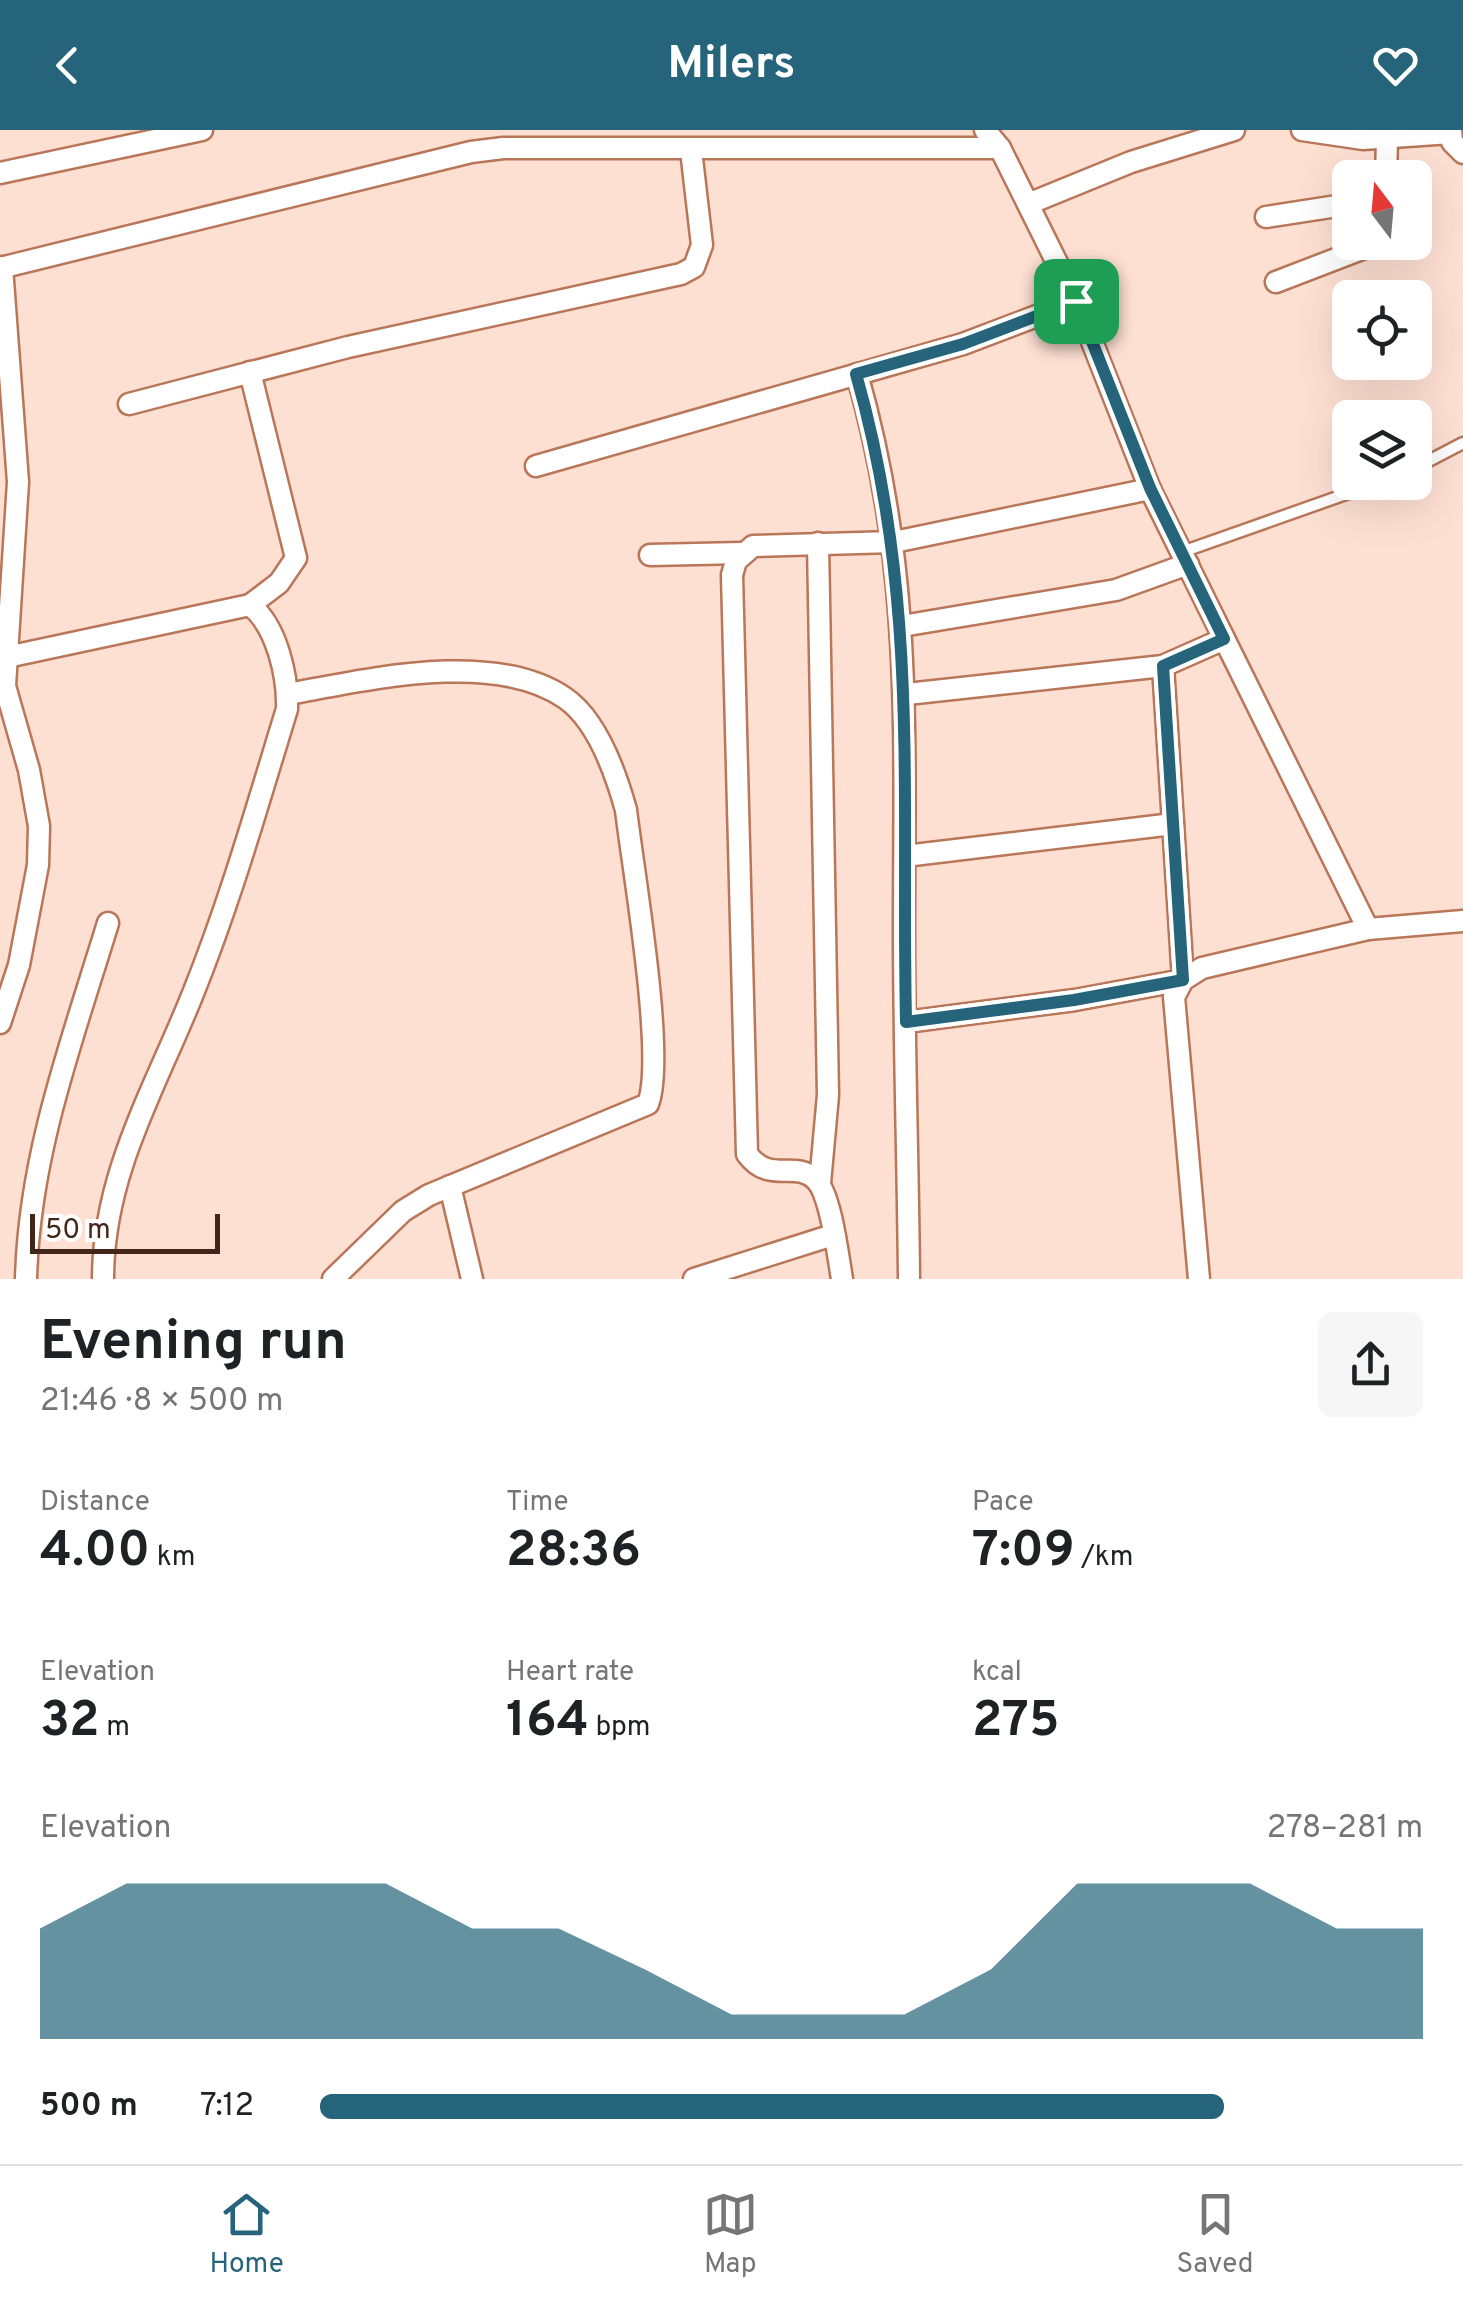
<!DOCTYPE html>
<meta charset="utf-8">
<style>
body{margin:0;font-family:Overpass,sans-serif;background:#f6f6f6;color:#202124;height:100vh;display:flex;flex-direction:column;font-size:38px;white-space:nowrap}
*{box-sizing:border-box;margin:0}
p{font-size:32px;color:#757577}
.icon{flex:none;width:55px;height:55px;fill:none;stroke:currentColor;stroke-width:2;stroke-linecap:round;stroke-linejoin:round}
.map{position:relative;height:1149px;overflow:hidden}
.details{display:flex;flex-direction:column;background:#fff;flex:1}
.details>*{flex:none}
.needle{width:65px;rotate:344deg}
.tools{position:absolute;left:1332px;top:30px;display:grid;gap:20px}
.tools a{display:grid;place-items:center;width:100px;height:100px;border-radius:15px;background:#fff;box-shadow:0 10px 40px #0002;font-size:50px}
.scale{position:absolute;left:30px;bottom:25px;width:190px;box-sizing:border-box;padding-left:10px;border:5px solid #412619;border-top:0;font-size:28px;line-height:35px;white-space:nowrap;color:#412619;-webkit-text-stroke:8px #fff;paint-order:stroke}
.pin{position:absolute;display:grid;place-items:center;width:85px;height:85px;color:#fff;margin:-42px;border-radius:20px;box-shadow:0 5px 15px #0006}
.round{display:grid;place-items:center;flex:none;width:105px;height:105px;border-radius:15px;background:#f6f6f6}
.overview{display:flex;align-items:center;justify-content:space-between;height:170px;padding:0 40px}
h1{font-size:55px;font-weight:700;line-height:75px}
.metrics{display:grid;grid-template-columns:repeat(3,1fr);gap:15px;height:170px;padding:10px 40px}
.metrics div{display:grid;align-content:center}
.metrics b{font-size:50px;font-weight:700}
.metrics small{font-size:28px;font-weight:400}
.metrics p{font-size:28px}
.chart{height:280px;padding:20px 40px}
.chart p{display:flex;justify-content:space-between}
.chart svg{width:100%;height:180px;margin-top:10px;fill:#25647a;opacity:.7}
ul{padding:0 40px;list-style:none;font-size:32px}
li{display:grid;grid-template-columns:160px 120px 1fr;align-items:center;height:75px}
li i{height:25px;border-radius:12px;background:#25647a}
header{display:flex;justify-content:space-between;align-items:center;height:130px;padding:0 40px;background:#25647a;color:#fff;font-size:45px;font-weight:700}
.menu{display:flex;justify-content:space-around;align-items:center;height:140px;border-top:2px solid #e0e0e0;background:#fff;font-size:28px;color:#757577}
.menu a{display:grid;justify-items:center;gap:5px}
.menu .selected{color:#25647a}
.map>svg:first-child{display:block}
.lines{fill:none;stroke-linecap:round;stroke-linejoin:round}
.lane-casing{stroke:#b97658;stroke-width:15}
.street-casing{stroke:#b97658;stroke-width:25}
.lane{stroke:#fff;stroke-width:10}
.street{stroke:#fff;stroke-width:20}
.route-casing{stroke:#fff;stroke-width:20}
.route{stroke:#25647a;stroke-width:12}
</style>
<header><svg class="icon" aria-label="back" viewBox="0 0 24 24"><path d="M15 5l-7 7 7 7"/></svg>Milers<svg class="icon" aria-label="heart" viewBox="0 0 24 24"><path d="M12 20l-8-8c-3-5 5-10 8-4 3-6 11-1 8 4z"/></svg></header>
<div class="map">
<svg width="1463" height="1149" viewBox="0 0 1463 1149">
<rect width="100%" height="100%" fill="#fee0d3"/>
<g class="lines">
<g class="lane-casing">
<g id="lane">
<polyline points="1415,338 1463,313"/>
<polyline points="1182,422 1380,352"/>
</g>
</g>
<g class="street-casing">
<g id="street">
<polyline points="985,0 1000,18 1076,171 1150,359 1368,799"/>
<polyline points="1302,0 1363,9 1451,3"/>
<polyline points="1451,0 1452,12 1463,23"/>
<polyline points="0,43 202,0"/>
<polyline points="1386,48 1387,9"/>
<polyline points="1028,74 1131,32 1234,0"/>
<polyline points="1266,87 1350,74"/>
<polyline points="0,138 471,22 503,18 1000,18"/>
<polyline points="1276,152 1380,112"/>
<polyline points="250,242 296,428 279,453 250,475"/>
<path d="M857 244C913 440 904 600 904 800 904 916 908 1033 909 1149"/>
<polyline points="129,274 348,217 681,144 694,137 702,115 691,20"/>
<polyline points="536,336 963,214 1076,171"/>
<polyline points="818,413 828,965 820,1053"/>
<polyline points="650,425 742,423"/>
<polyline points="902,496 1116,460 1188,434"/>
<path d="M7 527 250 475C277 496 288 547 287 579 258 673 231 769 194 861 156 957 103 1043 103 1149"/>
<path d="M288 564C367 550 493 519 565 568 597 590 616 644 626 680 633 740 666 927 648 974L429 1065 403 1081 333 1149"/>
<polyline points="907,564 1163,536 1224,509"/>
<polyline points="905,726 1173,694"/>
<polyline points="906,892 1075,870 1183,850 1163,536"/>
<polyline points="0,893 19,835 38,735 39,696 29,640 5,556 18,352 2,137"/>
<polyline points="450,1056 472,1149"/>
<path d="M26 1149C29 1025 72 911 108 793"/>
<polyline points="694,1149 833,1105"/>
<path d="M842 1149C838 1126 831 1065 816 1050 795 1029 770 1055 747 1024L732 445 736 431 753 416 894 412 1150 359"/>
<polyline points="1199,1149 1174,867 1183,850 1202,838 1368,799 1463,791"/>
</g>
</g>
<use href="#lane" class="lane"/>
<use href="#street" class="street"/>
</g>
<g class="lines">
<g class="route-casing">
<path id="route" d="M1076 171 1150 358 1224 509 1163 536 1183 850 1074 870 906 892C901 664 920 468 856 244L963 214Z"/>
</g>
<use href="#route" class="route"/>
</g>
</svg>
<div class="tools">
<a><svg class="needle" viewBox="-14 -14 28 28"><path d="M0-13l5 13h-10z" fill="#e53935"/><path d="M0 13l5-13h-10z" fill="#757577"/></svg></a>
<a><svg class="icon" aria-label="locate" viewBox="0 0 24 24"><circle cx="12" cy="12" r="6"/><path d="M12 2v4M12 18v4M2 12h4M18 12h4"/></svg></a>
<a><svg class="icon" aria-label="layers" viewBox="0 0 24 24"><path d="M12 4l9 5-9 5-9-5zM3 14l9 5 9-5"/></svg></a>
</div>
<div class="scale">50 m</div>
<div class="pin" style="left:1076px;top:171px;background:#1e9e55"><svg class="icon" aria-label="arrive" viewBox="0 0 24 24"><path d="M6 21V4h12l-3 4 3 4H6"/></svg></div>
</div>
<section class="details">
<div class="overview"><div><h1>Evening run</h1><p>21:46 · 8 × 500 m</p></div><a class="round"><svg class="icon" aria-label="share" viewBox="0 0 24 24"><path d="M12 15V3M7 8l5-5 5 5M5 13v7h14v-7"/></svg></a></div>
<div class="metrics">
<div><p>Distance</p><b>4.00<small> km</small></b></div>
<div><p>Time</p><b>28:36</b></div>
<div><p>Pace</p><b>7:09<small> /km</small></b></div>
</div>
<div class="metrics">
<div><p>Elevation</p><b>32<small> m</small></b></div>
<div><p>Heart rate</p><b>164<small> bpm</small></b></div>
<div><p>kcal</p><b>275</b></div>
</div>
<div class="chart"><p><span>Elevation</span>278–281 m</p>
<svg viewBox="0 0 160 44" preserveAspectRatio="none"><path d="M0 44V17L10 6L20 6L30 6L40 6L50 17L60 17L70 27L80 38L90 38L100 38L110 27L120 6L130 6L140 6L150 17L160 17V44z"/></svg>
</div>
<ul>
<li><b>500 m</b>7:12<i style="width:82%"></i></li>
</ul>
</section>
<nav class="menu">
<a class="selected"><svg class="icon" aria-label="home" viewBox="0 0 24 24"><path d="M3 11l9-7 9 7M6 9v11h12V9"/></svg>Home</a>
<a><svg class="icon" aria-label="map" viewBox="0 0 24 24"><path d="M3 6l6-2 6 2 6-2v14l-6 2-6-2-6 2zM9 4v14M15 6v14"/></svg>Map</a>
<a><svg class="icon" aria-label="saved" viewBox="0 0 24 24"><path d="M7 4h10v16l-5-4-5 4z"/></svg>Saved</a>
</nav>
